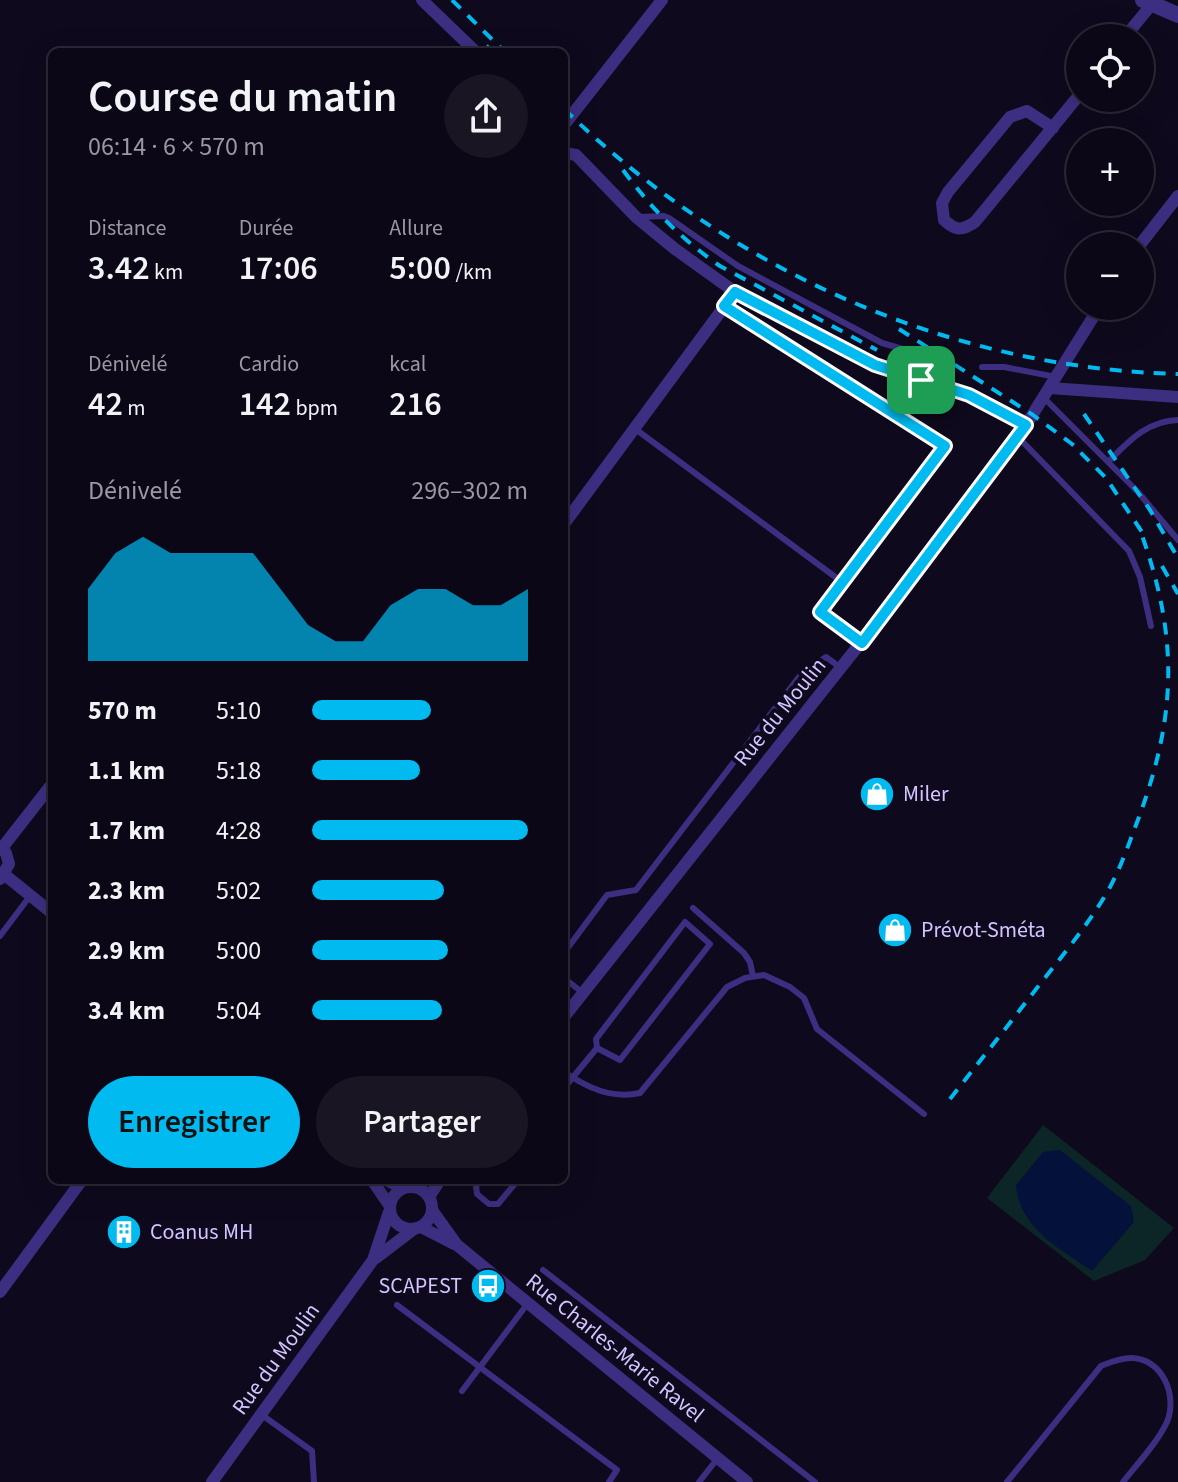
<!DOCTYPE html>
<html lang="fr">
<meta charset="utf-8">
<style>
body{margin:0;font-family:"Source Sans 3",sans-serif;background:#191523;color:#f1f3f6;height:100vh;display:flex;flex-direction:column;font-size:30px;white-space:nowrap}
*{box-sizing:border-box;margin:0}
p{font-size:26px;color:#9a99a1}
.icon{flex:none;width:44px;height:44px;fill:none;stroke:currentColor;stroke-width:2;stroke-linecap:round;stroke-linejoin:round}
.map{position:relative;flex:1;overflow:hidden}
.side{position:absolute;left:48px;top:48px;width:520px;height:1136px;display:flex;flex-direction:column;background:#0b0716;border-radius:12px;box-shadow:0 8px 32px #0002,0 0 0 2px #2b2835}
.side>*{flex:none}
.tools{position:absolute;left:1066px;top:24px;display:grid;gap:16px}
.tools a{display:grid;place-items:center;width:88px;height:88px;border-radius:50%;background:#0b0716;box-shadow:0 8px 32px #0002,0 0 0 2px #2b2835;font-size:40px}
.pin{position:absolute;display:grid;place-items:center;width:68px;height:68px;color:#fff;margin:-34px;border-radius:16px;box-shadow:0 4px 12px #0006}
.round{display:grid;place-items:center;flex:none;width:84px;height:84px;border-radius:42px;background:#191523}
.headline{display:flex;align-items:center;justify-content:space-between;height:136px;padding:0 40px}
h1{font-size:44px;font-weight:600;line-height:60px}
.metrics{display:grid;grid-template-columns:repeat(3,1fr);gap:12px;height:136px;padding:8px 40px}
.metrics div{display:grid;align-content:center}
.metrics b{font-size:34px;font-weight:600}
.metrics small{font-size:22px;font-weight:400}
.metrics p{font-size:22px}
.chart{height:224px;padding:16px 40px}
.chart p{display:flex;justify-content:space-between}
.chart svg{width:100%;height:144px;margin-top:8px;fill:#00baf0;opacity:.7}
.action{display:flex;gap:16px;margin-top:auto;padding:16px 40px}
.action a{flex:1;height:92px;border-radius:48px;background:#00baf0;color:#111;font-size:32px;font-weight:600;line-height:92px;text-align:center}
.action a+a{background:#191523;color:#f1f3f6}
ul{padding:0 40px;list-style:none;font-size:26px}
li{display:grid;grid-template-columns:128px 96px 1fr;align-items:center;height:60px}
li i{height:20px;border-radius:10px;background:#00baf0}
.map>svg:first-child{display:block}
.green{fill:#0c2527}
.water{fill:#04113b}
.lines{fill:none;stroke-linecap:round;stroke-linejoin:round}
.path{stroke:#20aeb8;stroke-width:2;stroke-dasharray:4 6;stroke-linecap:butt}
.service{stroke:#3c2f81;stroke-width:6}
.minor{stroke:#3c2f81;stroke-width:12}
.tertiary{stroke:#3c2f81;stroke-width:16}
.rail{stroke:#00baf0;stroke-width:4;stroke-dasharray:12 10;stroke-linecap:butt}
.route-casing{stroke:#fff;stroke-width:16}
.route{stroke:#00baf0;stroke-width:10}
.labels{text-anchor:middle;dominant-baseline:central;stroke-width:8;stroke-linejoin:round;paint-order:stroke}
.street-label{font-size:22px;fill:#d3c5ff;stroke:#0f091d}
.poi-label{font-size:22px;fill:#d3c5ff;stroke:#0f091d;text-anchor:start}
</style>
<div class="map">
<svg width="1178" height="1482" viewBox="0 0 1178 1482">
<rect width="100%" height="100%" fill="#0f091d"/>
<polygon class="green" points="1043,1125 1174,1228 1145,1260 1094,1281 987,1198"/>
<path class="water" d="M1060 1150 1131 1206 1134 1222 1092 1271C1059 1248 1020 1229 1016 1185L1043 1152Z"/>
<g class="lines">
<polyline class="path" points="487,45 495,52"/>
<g class="service">
<polyline points="640,217 664,216 669,218 738,266 882,343 913,352 925,366 921,379"/>
<polyline points="724,306 945,446 820,612 861,642"/>
<polyline points="982,367 1004,367 1056,377"/>
<polyline points="1044,398 1138,492 1178,540"/>
<polyline points="634,428 842,582"/>
<polyline points="1018,437 1129,551 1140,577 1151,626"/>
<path d="M1109 461C1129 441 1147 421 1178 420"/>
<polyline points="693,908 744,953 750,962 753,976"/>
<polyline points="0,936 30,896"/>
<polyline points="564,953 607,895 636,890 802,673 826,657 841,668"/>
<polyline points="564,978 583,993"/>
<path d="M564 1072C588 1088 611 1099 640 1093L727 987 745 978 764 975 790 987 804 998 817 1029 924 1114"/>
<polyline points="564,1088 597,1048 596,1039 685,922 710,944 620,1060 597,1048"/>
<polyline points="481,1180 476,1186 477,1194 489,1204 498,1204 518,1180"/>
<polyline points="543,1270 815,1482"/>
<polyline points="397,1305 617,1470 609,1482"/>
<polyline points="462,1391 528,1303"/>
<polyline points="262,1415 312,1451 314,1482"/>
<polyline points="699,1482 718,1458"/>
<path d="M1007 1482 1101 1366C1111 1362 1120 1358 1131 1358 1162 1358 1178 1395 1167 1422 1157 1443 1138 1463 1123 1482"/>
</g>
<g class="minor">
<polyline points="422,0 476,52"/>
<polyline points="1124,38 1152,4"/>
<polyline points="564,125 662,0"/>
<path d="M1053 128 1027 111 1010 117 948 192 942 203 944 220C956 231 962 231 975 222L1080 94"/>
<polyline points="564,153 576,155 636,217 675,249 735,292 855,356 875,365 969,395 1026,425"/>
<polyline points="1139,246 1178,196"/>
<polyline points="1050,388 1178,397"/>
<polyline points="564,524 735,292"/>
<polyline points="0,847 6,853 9,864 0,879"/>
<polyline points="2,848 52,784"/>
<polyline points="5,875 52,913"/>
<polyline points="564,1017 916,573 1026,425 1100,306"/>
<polyline points="372,1180 389,1205"/>
<polyline points="386,1180 402,1188"/>
<circle cx="411" cy="1208" r="21"/>
<polyline points="429,1197 440,1180"/>
<polyline points="432,1210 457,1245 747,1482"/>
<polyline points="421,1227 454,1244"/>
<polyline points="376,1258 414,1229"/>
<polyline points="0,1292 82,1180"/>
<polyline points="212,1482 373,1260 389,1212"/>
</g>
<polyline class="tertiary" points="1143,0 1178,15"/>
<g class="rail">
<polyline points="452,0 505,52"/>
<path d="M564 109C729 269 946 368 1178 374"/>
<path d="M623 170C651 208 681 239 720 266L877 350"/>
<polyline points="899,329 1033,415 1072,444 1106,478 1144,535"/>
<polyline points="1084,414 1150,510 1178,558"/>
<polyline points="1162,566 1178,594"/>
<path d="M950 1099C980 1061 1010 1023 1040 984 1063 955 1086 927 1105 896 1120 871 1129 843 1139 817 1178 711 1178 633 1139 527"/>
</g>
</g>
<g class="lines">
<g class="route-casing">
<polygon id="route" points="735,292 875,365 969,395 1026,425 862,643 820,612 945,446 724,306"/>
</g>
<use href="#route" class="route"/>
</g>
<defs>
<g id="shop-disc" transform="scale(1.8)"><circle r="9.5" fill="#00baf0" stroke="#0f091d"/><path d="M-5-2.5h2.3a2.7 3.5 0 0 1 5.4 0H5L5.5 6h-11ZM-1.5-2.5h3a1.5 2.3 0 0 0-3 0Z" fill="#fff"/></g>
<g id="building-disc" transform="scale(1.8)"><circle r="9.5" fill="#00baf0" stroke="#0f091d"/><path d="M-4-6H4V6H1V3H-1V6H-4ZM-2.5-4.3h1.7v1.8h-1.7ZM.8-4.3h1.7v1.8H.8ZM-2.5-1h1.7V.8h-1.7ZM.8-1h1.7V.8H.8Z" fill="#fff"/></g>
<g id="bus-disc" transform="scale(1.8)"><circle r="9.5" fill="#00baf0" stroke="#0f091d"/><path d="M-5-6H5V4H4V6H2V4H-2V6H-4V4H-5ZM-3.5-4V0h7V-4ZM-3.5 1.2v1.5H-2V1.2ZM2 1.2v1.5H3.5V1.2Z" fill="#fff"/></g>
</defs>
<g fill-rule="evenodd">
<use href="#shop-disc" x="877" y="794"/>
<use href="#shop-disc" x="895" y="930"/>
<use href="#building-disc" x="124" y="1232"/>
<use href="#bus-disc" x="488" y="1286"/>
</g>
<g class="labels">
<g class="street-label">
<text transform="translate(780 712) rotate(-51)">Rue du Moulin</text>
<text transform="translate(615 1348) rotate(39)">Rue Charles-Marie Ravel</text>
<text transform="translate(276 1359) rotate(-54)">Rue du Moulin</text>
</g>
<g class="poi-label">
<text x="903" y="794">Miler</text>
<text x="921" y="930">Prévot-Sméta</text>
<text x="150" y="1232">Coanus MH</text>
<text x="462" y="1286" text-anchor="end">SCAPEST</text>
</g>
</g>
</svg>
<div class="tools">
<a><svg class="icon" aria-label="locate" viewBox="0 0 24 24"><circle cx="12" cy="12" r="6"/><path d="M12 2v4M12 18v4M2 12h4M18 12h4"/></svg></a>
<a>+</a>
<a>−</a>
</div>
<div class="pin" style="left:921px;top:380px;background:#1e9e55"><svg class="icon" aria-label="arrive" viewBox="0 0 24 24"><path d="M6 21V4h12l-3 4 3 4H6"/></svg></div>
<section class="side">
<div class="headline"><div><h1>Course du matin</h1><p>06:14 · 6 × 570 m</p></div><a class="round"><svg class="icon" aria-label="share" viewBox="0 0 24 24"><path d="M12 15V3M7 8l5-5 5 5M5 13v7h14v-7"/></svg></a></div>
<div class="metrics">
<div><p>Distance</p><b>3.42<small> km</small></b></div>
<div><p>Durée</p><b>17:06</b></div>
<div><p>Allure</p><b>5:00<small> /km</small></b></div>
</div>
<div class="metrics">
<div><p>Dénivelé</p><b>42<small> m</small></b></div>
<div><p>Cardio</p><b>142<small> bpm</small></b></div>
<div><p>kcal</p><b>216</b></div>
</div>
<div class="chart"><p><span>Dénivelé</span>296–302 m</p>
<svg viewBox="0 0 160 44" preserveAspectRatio="none"><path d="M0 44V22L10 11L20 6L30 11L40 11L50 11L60 11L70 22L80 33L90 38L100 38L110 27L120 22L130 22L140 27L150 27L160 22V44z"/></svg>
</div>
<ul>
<li><b>570 m</b>5:10<i style="width:55%"></i></li>
<li><b>1.1 km</b>5:18<i style="width:50%"></i></li>
<li><b>1.7 km</b>4:28<i style="width:100%"></i></li>
<li><b>2.3 km</b>5:02<i style="width:61%"></i></li>
<li><b>2.9 km</b>5:00<i style="width:63%"></i></li>
<li><b>3.4 km</b>5:04<i style="width:60%"></i></li>
</ul>
<div class="action"><a>Enregistrer</a><a>Partager</a></div>
</section>
</div>
